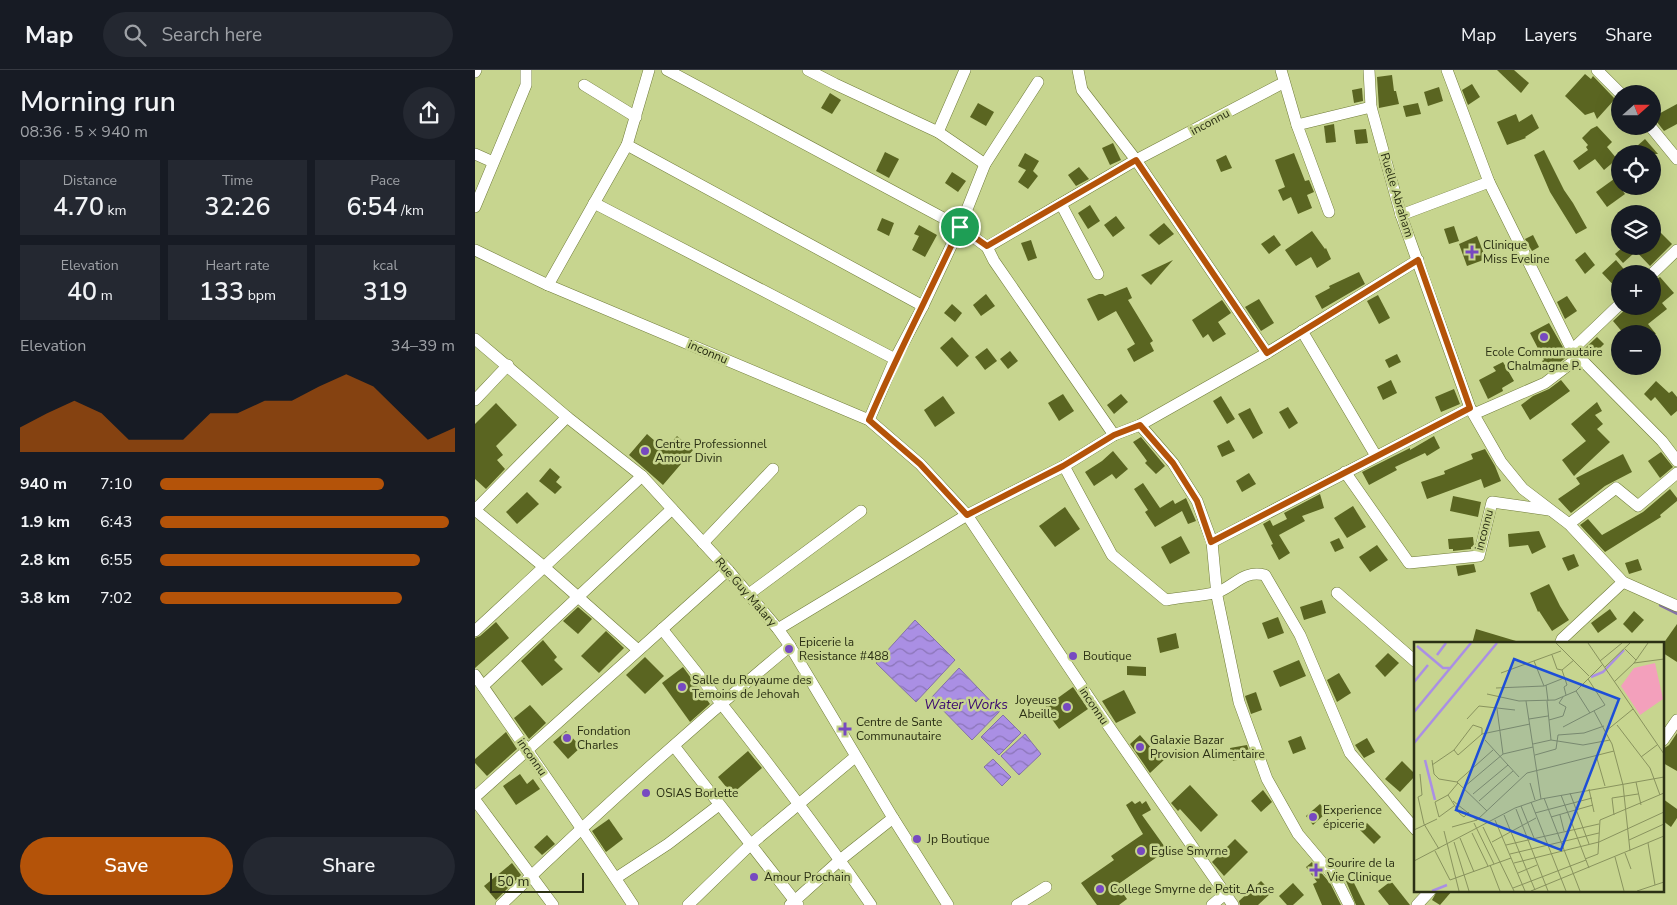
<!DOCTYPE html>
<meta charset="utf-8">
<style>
body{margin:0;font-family:"Nunito Sans",sans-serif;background:#242831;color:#f1f3f6;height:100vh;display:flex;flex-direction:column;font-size:19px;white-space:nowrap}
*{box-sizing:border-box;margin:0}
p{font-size:16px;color:#9ea1a6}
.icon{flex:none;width:28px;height:28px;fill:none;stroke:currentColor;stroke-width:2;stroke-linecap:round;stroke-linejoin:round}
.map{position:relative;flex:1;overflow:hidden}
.sheet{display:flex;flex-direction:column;background:#171b24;width:475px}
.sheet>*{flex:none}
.needle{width:32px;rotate:69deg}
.controls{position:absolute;left:1136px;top:15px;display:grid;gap:10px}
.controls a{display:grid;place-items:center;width:50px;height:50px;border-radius:50%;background:#171b24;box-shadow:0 5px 20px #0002;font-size:25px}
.scale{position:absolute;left:15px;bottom:12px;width:94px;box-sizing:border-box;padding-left:5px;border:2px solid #2b3014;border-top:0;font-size:14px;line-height:18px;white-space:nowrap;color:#2b3014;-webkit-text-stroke:4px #c7d58f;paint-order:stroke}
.pin{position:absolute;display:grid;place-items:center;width:42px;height:42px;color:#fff;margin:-21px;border:2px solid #fff;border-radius:50%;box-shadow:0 1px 5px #0007}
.round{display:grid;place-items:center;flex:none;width:52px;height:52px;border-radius:26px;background:#242831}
.headline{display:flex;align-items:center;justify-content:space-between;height:85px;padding:0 20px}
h1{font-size:28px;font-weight:600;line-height:38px}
.figures{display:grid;grid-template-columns:repeat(3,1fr);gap:8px;height:85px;padding:5px 20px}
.figures div{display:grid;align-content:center;border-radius:0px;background:#242831;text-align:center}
.figures b{font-size:25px;font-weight:600}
.figures small{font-size:14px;font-weight:400}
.figures p{font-size:14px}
.chart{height:140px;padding:10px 20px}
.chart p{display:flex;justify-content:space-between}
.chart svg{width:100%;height:90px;margin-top:5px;fill:#b45309;opacity:.7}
.action{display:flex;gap:10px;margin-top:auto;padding:10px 20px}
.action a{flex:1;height:58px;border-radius:30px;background:#b45309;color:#fff;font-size:20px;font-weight:600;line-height:58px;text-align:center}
.action a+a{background:#242831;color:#f1f3f6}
ul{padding:0 20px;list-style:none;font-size:16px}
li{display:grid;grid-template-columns:80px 60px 1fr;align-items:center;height:38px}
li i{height:12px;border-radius:6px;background:#b45309}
header{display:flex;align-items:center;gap:30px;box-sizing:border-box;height:70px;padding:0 25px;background:#171b24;border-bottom:1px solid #363941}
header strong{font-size:24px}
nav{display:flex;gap:28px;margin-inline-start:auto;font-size:18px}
.search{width:350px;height:45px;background:#242831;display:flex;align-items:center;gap:12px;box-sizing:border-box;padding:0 18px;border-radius:28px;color:#9ea1a6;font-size:19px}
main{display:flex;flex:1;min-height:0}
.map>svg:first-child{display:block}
.water{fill:url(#water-waves);stroke:#8472a6}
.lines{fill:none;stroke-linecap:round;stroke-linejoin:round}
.stream{stroke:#8472a6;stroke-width:4}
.building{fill:#5a6521}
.minor-casing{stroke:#707c39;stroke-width:12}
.minor{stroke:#fff;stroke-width:11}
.route-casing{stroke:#fff;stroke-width:10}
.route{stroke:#b45309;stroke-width:6}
.poi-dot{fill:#7749c1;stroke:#c7d58f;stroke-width:2}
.labels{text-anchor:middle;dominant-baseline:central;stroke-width:5;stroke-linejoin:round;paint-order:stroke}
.street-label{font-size:12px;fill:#2b3014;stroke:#c7d58f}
.poi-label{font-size:12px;fill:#2b3014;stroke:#c7d58f;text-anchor:start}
.water-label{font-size:14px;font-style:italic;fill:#3b0970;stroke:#c7d58f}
.inset-river{fill:none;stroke:#aa8fe4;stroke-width:2.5}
.inset-road{fill:none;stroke:#89935e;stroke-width:1}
.view{fill:#1d4ed8;fill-opacity:0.15;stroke:#1d4ed8;stroke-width:2.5}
.inset-edge{fill:none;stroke:#2b3014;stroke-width:2.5}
</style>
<header>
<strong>Map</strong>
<div class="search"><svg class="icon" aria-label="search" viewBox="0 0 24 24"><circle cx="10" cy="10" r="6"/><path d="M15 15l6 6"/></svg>Search here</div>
<nav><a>Map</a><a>Layers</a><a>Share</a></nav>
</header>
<main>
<section class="sheet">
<div class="headline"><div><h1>Morning run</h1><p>08:36 · 5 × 940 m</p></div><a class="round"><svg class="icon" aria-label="share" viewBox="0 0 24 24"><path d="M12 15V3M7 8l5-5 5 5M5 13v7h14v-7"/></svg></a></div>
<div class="figures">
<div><p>Distance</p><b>4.70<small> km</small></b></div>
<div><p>Time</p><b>32:26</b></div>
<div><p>Pace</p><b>6:54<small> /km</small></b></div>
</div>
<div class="figures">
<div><p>Elevation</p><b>40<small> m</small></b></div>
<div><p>Heart rate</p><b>133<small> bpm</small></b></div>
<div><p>kcal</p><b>319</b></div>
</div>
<div class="chart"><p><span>Elevation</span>34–39 m</p>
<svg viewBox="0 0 160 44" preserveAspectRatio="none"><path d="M0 44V32L10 25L20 19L30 25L40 38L50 38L60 38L70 25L80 25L90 19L100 19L110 12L120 6L130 12L140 25L150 38L160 32V44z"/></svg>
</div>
<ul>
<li><b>940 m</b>7:10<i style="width:76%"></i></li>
<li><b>1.9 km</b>6:43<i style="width:98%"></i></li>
<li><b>2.8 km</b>6:55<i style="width:88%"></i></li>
<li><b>3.8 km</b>7:02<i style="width:82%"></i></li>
</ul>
<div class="action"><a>Save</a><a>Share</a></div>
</section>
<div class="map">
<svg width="1202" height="835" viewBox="0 0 1202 835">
<defs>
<pattern id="water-waves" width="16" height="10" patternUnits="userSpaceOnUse" patternTransform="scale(1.25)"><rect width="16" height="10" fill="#aa8fe4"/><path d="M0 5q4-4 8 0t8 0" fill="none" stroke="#8b75b8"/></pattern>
</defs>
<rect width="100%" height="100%" fill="#c7d58f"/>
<g class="water">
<polygon points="440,550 480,590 441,632 401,593"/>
<polygon points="484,598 525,641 497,670 456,628"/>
<polygon points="528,645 546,663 524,685 506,667"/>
<polygon points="550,664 566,684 544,705 526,686"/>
<polygon points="518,689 536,707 527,716 509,697"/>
</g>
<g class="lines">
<polyline class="stream" points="1186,535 1202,543"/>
</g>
<g class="building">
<polygon points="1022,0 1039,0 1054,13 1046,23"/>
<polygon points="1110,4 1116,9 1118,6 1140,29 1122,49 1119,42 1110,45 1090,26"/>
<polygon points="917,5 919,21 921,21 924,34 904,38 902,7"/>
<polygon points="997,14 1005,27 993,35 987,20"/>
<polygon points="964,17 968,31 953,36 949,22"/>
<polygon points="887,18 888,31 879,33 877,20"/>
<polygon points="355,23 366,30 357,44 346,38"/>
<polygon points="503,33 519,42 511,56 495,47"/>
<polygon points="943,33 946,44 931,47 928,36"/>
<polygon points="1202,34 1202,54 1189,61 1178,47"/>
<polygon points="1041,44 1044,52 1057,44 1064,58 1050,67 1051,68 1032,75 1022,52"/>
<polygon points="859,54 861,72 851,73 849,56"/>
<polygon points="1122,56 1137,72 1132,77 1142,89 1129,100 1120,89 1104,100 1098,91 1113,80 1111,77 1113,75 1107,68 1116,59"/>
<polygon points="891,59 893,73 881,74 879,60"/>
<polygon points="1170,69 1183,84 1153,84"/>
<polygon points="638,73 646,90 635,95 627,78"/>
<polygon points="1069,80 1089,120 1098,133 1112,158 1101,164 1075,122 1059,85"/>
<polygon points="410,82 424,89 414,108 401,101"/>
<polygon points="550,83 564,91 558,101 563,106 553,119 543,112 551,100 543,96"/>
<polygon points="819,83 830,111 834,110 839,122 832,125 837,138 823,144 816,127 808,131 803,120 810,117 800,90"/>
<polygon points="751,85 757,98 746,102 741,90"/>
<polygon points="604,97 614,109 601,116 593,105"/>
<polygon points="477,102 491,111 483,122 470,113"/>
<polygon points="1139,109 1150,124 1132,137 1121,122"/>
<polygon points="615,135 625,151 613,159 603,143"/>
<polygon points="641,146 650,158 638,167 629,155"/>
<polygon points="407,148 419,153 414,166 402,160"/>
<polygon points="689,153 699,164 684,175 674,165"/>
<polygon points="444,155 462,165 450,187 437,180 444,166 439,164"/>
<polygon points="1178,155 1197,174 1175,196 1156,176 1178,176"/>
<polygon points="979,156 984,171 974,174 969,159"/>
<polygon points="837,161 850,179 851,178 856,189 842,198 836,187 821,196 810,180"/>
<polygon points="799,165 806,175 794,184 786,174"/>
<polygon points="1058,165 1064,177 1057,181 1050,169"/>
<polygon points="1002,166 1011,189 992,196 984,174"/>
<polygon points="556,170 562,188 553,191 546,173"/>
<polygon points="1149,176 1151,176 1158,184 1148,193 1140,184"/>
<polygon points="1110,182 1120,195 1110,204 1100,190"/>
<polygon points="698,190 676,215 666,205"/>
<polygon points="1141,190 1153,204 1145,204 1145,222 1127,203"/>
<polygon points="884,202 890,214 847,239 840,226 855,218 854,216"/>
<polygon points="1185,207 1199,223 1187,233 1192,239 1173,254 1181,264 1149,264 1138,251 1154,236 1178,236 1178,211"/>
<polygon points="652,217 657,228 653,230 678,271 675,273 679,281 659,292 652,279 660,274 641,241 623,251 612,229 624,224 628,224 630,226"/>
<polygon points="511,224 520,236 506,246 498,235"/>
<polygon points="903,225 915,248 904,254 892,231"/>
<polygon points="1092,226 1102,241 1090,249 1082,232"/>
<polygon points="784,229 799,253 786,261 770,237"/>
<polygon points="747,230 756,243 743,252 751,264 738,272 733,264 728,268 717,250"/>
<polygon points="477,234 487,243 480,252 469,243"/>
<polygon points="1074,253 1093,286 1074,301 1067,291 1069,290 1055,263"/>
<polygon points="477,267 494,286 482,297 465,278"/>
<polygon points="1122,267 1129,274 1115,288 1108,280"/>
<polygon points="512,278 522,291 510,300 500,287"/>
<polygon points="535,281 543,291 533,299 525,289"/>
<polygon points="922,284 926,292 914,298 910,290"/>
<polygon points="1028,292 1039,311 1027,318 1028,321 1013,329 1004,310 1021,301 1018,297"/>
<polygon points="916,310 922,323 908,330 902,317"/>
<polygon points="1086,310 1095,321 1055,350 1046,335 1058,326 1074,319"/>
<polygon points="1181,311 1194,323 1197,321 1202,327 1202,341 1196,346 1180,327 1176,331 1169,324"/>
<polygon points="979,319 985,334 966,342 960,327"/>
<polygon points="588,324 599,341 584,351 573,333"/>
<polygon points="646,324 653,332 639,344 632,335"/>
<polygon points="468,326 480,343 460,357 449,340"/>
<polygon points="746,326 760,349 752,354 738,331"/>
<polygon points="1122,332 1127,341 1120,345 1128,354 1122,359 1135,372 1099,406 1087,390 1111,371 1096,354"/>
<polygon points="21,333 42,355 21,376 28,385 22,390 30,399 11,419 0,409 0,354"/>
<polygon points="813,337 823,353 814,359 804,342"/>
<polygon points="775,338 788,363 778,369 763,344"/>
<polygon points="172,364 190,380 202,366 218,380 188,415 154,385"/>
<polygon points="959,366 965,378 952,386 950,383 920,397 922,400 894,415 887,402 935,378 935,380"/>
<polygon points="666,367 690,396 681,404 670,393 672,391 658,372"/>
<polygon points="754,370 760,381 747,387 742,376"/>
<polygon points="1010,379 1020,396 1026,411 1009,418 1006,409 952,429 946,412 970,404 969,401 998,389 996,384"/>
<polygon points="638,381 653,399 641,409 637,404 619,416 610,402 627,391"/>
<polygon points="1186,382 1198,397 1185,408 1173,391"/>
<polygon points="1148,384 1157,402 1130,416 1096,443 1083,429 1105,414 1101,408"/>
<polygon points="75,398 85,407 81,412 87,417 80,424 64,411"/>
<polygon points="774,403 781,414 767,422 761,411"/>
<polygon points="668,413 685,438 698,430 700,434 711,428 721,451 713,454 707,441 680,457 670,442 673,440 659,419"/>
<polygon points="1195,419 1202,428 1202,431 1185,445 1186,447 1130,482 1105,455 1113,449 1127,465 1168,442"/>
<polygon points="52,422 64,434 42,454 31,442"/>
<polygon points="845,424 849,438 827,446 830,451 804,465 815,483 804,490 796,475 798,474 788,454 795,450 798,456 812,449 809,443"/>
<polygon points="978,426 1006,432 1003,447 975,441"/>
<polygon points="878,436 891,457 872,468 859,448"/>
<polygon points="590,437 605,459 580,477 564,456"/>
<polygon points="1064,461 1071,477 1057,484 1053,475 1034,477 1033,464"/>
<polygon points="706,466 715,483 695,494 686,477"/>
<polygon points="998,467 999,476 996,477 996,479 978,481 978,479 974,479 973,469"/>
<polygon points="864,468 869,478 860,482 855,472"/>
<polygon points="902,475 913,490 895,502 884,487"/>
<polygon points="1099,484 1104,496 1093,501 1087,488"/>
<polygon points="1163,489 1167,500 1154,504 1150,493"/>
<polygon points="999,494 1001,502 983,506 981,496"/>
<polygon points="1074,514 1085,536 1094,550 1077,561 1064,541 1063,542 1055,523"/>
<polygon points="847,530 851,543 829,550 825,537"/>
<polygon points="103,537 117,549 103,564 88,551"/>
<polygon points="1135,539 1142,549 1123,563 1116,553"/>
<polygon points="1159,541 1169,550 1157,563 1148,554"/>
<polygon points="803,547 809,563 793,569 787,553"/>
<polygon points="21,552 34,568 0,598 0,568 5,566"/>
<polygon points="1202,554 1202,592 1188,583 1188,574"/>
<polygon points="1001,559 1041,571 1041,574 997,574"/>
<polygon points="131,561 149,578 124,603 106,586"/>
<polygon points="701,563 704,578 685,583 682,568"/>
<polygon points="68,570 82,587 79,590 88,599 67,616 46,591"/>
<polygon points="913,583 924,593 910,607 900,596"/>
<polygon points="170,587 189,606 170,624 151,605"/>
<polygon points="824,590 831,606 805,617 798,601"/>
<polygon points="652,596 671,597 671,606 652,605"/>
<polygon points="208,597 235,634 215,652 187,613"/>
<polygon points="864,603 876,623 862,632 852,610"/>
<polygon points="598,617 613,639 584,659 569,638"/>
<polygon points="649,620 661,643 641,653 627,631"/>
<polygon points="781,622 787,640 776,644 770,626"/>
<polygon points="55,635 71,653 54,669 39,648"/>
<polygon points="91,661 106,677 93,689 78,672"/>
<polygon points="31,662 42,679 12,706 0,693 0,689"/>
<polygon points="1202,663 1202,701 1188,693 1188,679 1194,675"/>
<polygon points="665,665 678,680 681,677 690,689 675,703 655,674"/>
<polygon points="826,666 831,679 818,684 813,671"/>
<polygon points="892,668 900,682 889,688 880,675"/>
<polygon points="772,675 776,687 758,691 755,678"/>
<polygon points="273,681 287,698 257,724 243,707"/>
<polygon points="927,691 941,705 925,722 910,709"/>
<polygon points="45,704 52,714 58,709 65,719 41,735 28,716"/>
<polygon points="715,715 743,745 726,762 705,739 703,741 696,733"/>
<polygon points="788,720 797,732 786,742 776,731"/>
<polygon points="1188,729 1202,739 1202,748 1196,757 1188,751"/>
<polygon points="657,731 660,734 665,731 667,734 671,731 676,740 667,745 692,780 642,815 652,829 644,835 622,835 606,813 639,790 636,786 668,764 651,735"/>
<polygon points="845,734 852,742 838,755 831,746"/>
<polygon points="134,749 148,769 131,782 117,761"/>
<polygon points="892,753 906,767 899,774 885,760"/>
<polygon points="72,765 80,774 67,785 59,777"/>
<polygon points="760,769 773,782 749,806 737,792"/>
<polygon points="837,792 855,813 866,835 847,835 838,814 842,812 831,797"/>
<polygon points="37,793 46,805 21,830 9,816"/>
<polygon points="877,809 890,835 881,835 871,811"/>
<polygon points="786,811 797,822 783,835 765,835 764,831"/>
<polygon points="916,811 935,835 914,835 903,821"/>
<polygon points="818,813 829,825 818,835 812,835 804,826"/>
<polygon points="962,821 977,821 965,835 957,830"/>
</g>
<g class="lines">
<g class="minor-casing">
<g id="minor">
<polyline points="192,0 485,157 512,177 519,191 639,365"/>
<polyline points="333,0 360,14 463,62 510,94"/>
<polyline points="603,0 607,20 661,90 792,283"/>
<polyline points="806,0 822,55 854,142"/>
<polyline points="894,0 896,37 926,145 995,338 1026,392 1048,419 1094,454 1148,512 1202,536"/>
<polyline points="972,0 1014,112 1097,280 1187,371 1202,391"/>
<polyline points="1122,0 1146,24"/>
<polyline points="0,2 1,0"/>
<polyline points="109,15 161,47"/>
<polyline points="822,55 896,37"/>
<polyline points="1175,56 1202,89"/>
<polyline points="463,62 490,0"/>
<polyline points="152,75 448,236"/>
<polyline points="0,84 18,92"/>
<polyline points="119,133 420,289"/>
<polyline points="586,134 623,204"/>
<polyline points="0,137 51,15 51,0"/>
<polyline points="926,145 1014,112"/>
<polyline points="512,177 661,90 808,13"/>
<polyline points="0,180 73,215 394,350 445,394 492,445 621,638 758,835"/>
<polyline points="1177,204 1202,180"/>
<polyline points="73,215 152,75 174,0"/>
<polyline points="827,261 901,386"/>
<polyline points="0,269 92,347 167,406 253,500 303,559 315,576 418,748 473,835"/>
<polyline points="1097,280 1145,234"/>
<polyline points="0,330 33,295"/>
<polyline points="999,344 1070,313 1104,287"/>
<polyline points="394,350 420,289 448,236 485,157 510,94 563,12"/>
<polyline points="665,355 698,393 722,431 737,472 742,526 764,632 792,709 823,764 861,809 874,835"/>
<path d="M589 396 637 485 691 530C706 527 729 526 743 522 761 515 768 500 790 505L825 565 875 683 941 760"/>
<polyline points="870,402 934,493 1004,486 1017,432 1074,440"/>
<polyline points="0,440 68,496 163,580"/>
<polyline points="0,440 92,347"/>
<polyline points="1094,454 1141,418 1163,436 1202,403"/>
<polyline points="737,472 995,338"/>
<polyline points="228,473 298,399"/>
<polyline points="862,523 941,592"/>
<polyline points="274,524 386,441"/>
<path d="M187 559C259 649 331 740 396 835"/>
<polyline points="303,559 492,445 589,396 639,365 665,355 792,283 943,190"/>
<polyline points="0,561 167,406"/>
<polyline points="1085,574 1087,569 1148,512"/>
<path d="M0 605C53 682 107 757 158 835"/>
<polyline points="8,616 197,439"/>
<polyline points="1188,670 1202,650"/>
<polyline points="199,676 323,835"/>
<polyline points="0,727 253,500"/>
<polyline points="0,730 78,835"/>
<polyline points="141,808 193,774 244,735"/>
<path d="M26 835C119 745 216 658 315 576"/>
<polyline points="213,835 275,775 380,687"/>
<polyline points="315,835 365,790 418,748"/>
<polyline points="542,835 571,817"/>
<polyline points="737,835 750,824"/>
<polyline points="942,835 955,821"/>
</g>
</g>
<use href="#minor" class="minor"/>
</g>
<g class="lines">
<g class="route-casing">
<path id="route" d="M661 90 792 283 943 190 995 338 736 472 722 431 698 393 665 355 639 365 588 396 492 445 445 394 394 350C422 285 455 222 485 157L512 176Z"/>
</g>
<use href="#route" class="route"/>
</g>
<g class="poi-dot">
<path d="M994.5 174.5h5v5h5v5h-5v5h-5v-5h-5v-5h5z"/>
<circle cx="1069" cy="267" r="5"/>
<circle cx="170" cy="381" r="5"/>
<circle cx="314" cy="579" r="5"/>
<circle cx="598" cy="586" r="5"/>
<circle cx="207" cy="617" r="5"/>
<circle cx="592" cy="637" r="5"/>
<path d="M367.5 651.5h5v5h5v5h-5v5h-5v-5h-5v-5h5z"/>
<circle cx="92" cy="668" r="5"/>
<circle cx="665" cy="677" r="5"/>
<circle cx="171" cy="723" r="5"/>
<circle cx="838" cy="747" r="5"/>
<circle cx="442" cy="769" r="5"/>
<circle cx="666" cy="781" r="5"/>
<path d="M838.5 792.5h5v5h5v5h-5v5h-5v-5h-5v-5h5z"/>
<circle cx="279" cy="807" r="5"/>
<circle cx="625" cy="819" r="5"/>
</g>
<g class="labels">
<g class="street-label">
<text transform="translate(735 52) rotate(-28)">inconnu</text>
<text transform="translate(922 125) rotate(73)">Ruelle Abraham</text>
<text transform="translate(233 282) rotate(23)">inconnu</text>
<text transform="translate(1009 460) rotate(-75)">inconnu</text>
<text transform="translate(271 522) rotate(49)">Rue Guy Malary</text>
<text transform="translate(619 636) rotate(56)">inconnu</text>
<text transform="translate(57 687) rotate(55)">inconnu</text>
</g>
<g class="poi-label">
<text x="1008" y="175">Clinique<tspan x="1008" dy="14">Miss Eveline</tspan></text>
<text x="1069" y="282" text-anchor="middle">Ecole Communautaire<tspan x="1069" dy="14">Chalmagne P.</tspan></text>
<text x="180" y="374">Centre Professionnel<tspan x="180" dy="14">Amour Divin</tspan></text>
<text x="324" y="572">Epicerie la<tspan x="324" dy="14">Resistance #488</tspan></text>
<text x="608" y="586">Boutique</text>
<text x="217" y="610">Salle du Royaume des<tspan x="217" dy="14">Temoins de Jehovah</tspan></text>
<text x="582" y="630" text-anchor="end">Joyeuse<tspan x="582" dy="14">Abeille</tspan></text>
<text x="381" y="652">Centre de Sante<tspan x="381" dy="14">Communautaire</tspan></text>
<text x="102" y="661">Fondation<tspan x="102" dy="14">Charles</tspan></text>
<text x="675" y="670">Galaxie Bazar<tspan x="675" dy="14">Provision Alimentaire</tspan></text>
<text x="181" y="723">OSIAS Borlette</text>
<text x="848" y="740">Experience<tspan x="848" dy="14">épicerie</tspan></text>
<text x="452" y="769">Jp Boutique</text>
<text x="676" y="781">Eglise Smyrne</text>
<text x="852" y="793">Sourire de la<tspan x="852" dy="14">Vie Clinique</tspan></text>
<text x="289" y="807">Amour Prochain</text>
<text x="635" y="819">College Smyrne de Petit_Anse</text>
</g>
<g class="water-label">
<text x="491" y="634">Water Works</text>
</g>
</g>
<g transform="translate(939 572)">
<rect width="250" height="250" fill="#c7d58f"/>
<path d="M241 21 249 57 226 73 207 44 220 26Z" fill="#f3a0bc"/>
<path class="inset-river" d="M3 4 29 26H36M23 13 32 1M177 35 189 30 210 8M0 40 14 23M0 70 57 1M0 101 83 1M11 118 21 158M18 249 33 243"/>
<path class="inset-road" d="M142 1 175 34M174 1 250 112M211 7 222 18M138 13 143 27 148 28 160 18M120 19 130 44M186 19 208 1M220 21 234 1M191 25 216 1M148 28 153 43 150 45 152 53M87 31 147 9M200 40 220 21 250 17M132 43 134 59M82 46 130 44 150 36M162 49 176 71M73 52 105 59 141 58 162 49 189 22M112 59 127 157M133 59 137 98M83 67 89 112M180 69 198 102 209 143 216 209M53 77 65 64 101 68M115 77 134 74M135 78 149 74 152 65 145 61 149 55M203 83 236 126 246 153M149 85 191 63 174 37M192 89 219 67M71 98 105 135M119 102 137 98 169 103 196 98M40 108 44 113 68 92 116 82M121 113 142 107 144 93 170 91 190 84M182 113 191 144M227 115 243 103M18 118 20 132 25 137 43 140 73 169M18 123 40 108 59 83 68 86V92M6 132 8 153 4 155 10 182 25 207M43 140 79 108M222 140 227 163M116 141 121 158M50 145 89 112 119 105M175 147 180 170M156 151 175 202M59 152 94 123M34 153 46 172 50 175 55 170M147 153 175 226M130 156 166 249M39 159 63 178M65 159 99 129M117 160 152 249M40 164 25 175 21 160 34 153 44 141M107 164 120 196M102 167 134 249M121 171 178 156M90 173 121 248M146 173 150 189M200 173 198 156 224 152M137 175 179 163M81 178 111 249M60 181 80 222M38 185 63 178 113 131 200 109M69 185 100 249M0 188 23 177M30 189 45 249M58 191 74 224M46 196 60 230M215 198 250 182M40 200 55 249M78 200 122 176M234 201 241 243M92 203 185 182M21 209 36 238 97 216M211 211 217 227M96 212 185 191M201 215 210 249M171 217 184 212 186 178 250 151M0 219 101 166 127 157 250 135M100 221 185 200 250 170M76 223 86 249M104 231 123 223M99 246 172 218M117 249 250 194M223 249 250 240"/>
<path class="view" d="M100 17 205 57 147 208 42 168Z"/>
<rect width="250" height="250" class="inset-edge"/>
</g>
</svg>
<div class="controls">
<a><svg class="needle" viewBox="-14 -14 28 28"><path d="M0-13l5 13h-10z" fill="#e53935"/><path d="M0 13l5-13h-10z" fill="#9ea1a6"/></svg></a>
<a><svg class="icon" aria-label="locate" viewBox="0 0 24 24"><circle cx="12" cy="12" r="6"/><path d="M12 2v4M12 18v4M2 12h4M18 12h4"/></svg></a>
<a><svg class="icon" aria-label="layers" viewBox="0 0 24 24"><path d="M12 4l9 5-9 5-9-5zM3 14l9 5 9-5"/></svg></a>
<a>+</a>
<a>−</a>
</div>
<div class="scale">50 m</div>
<div class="pin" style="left:485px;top:157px;background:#1e9e55"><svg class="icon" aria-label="arrive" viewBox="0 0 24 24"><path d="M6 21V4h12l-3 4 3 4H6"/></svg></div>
</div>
</main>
